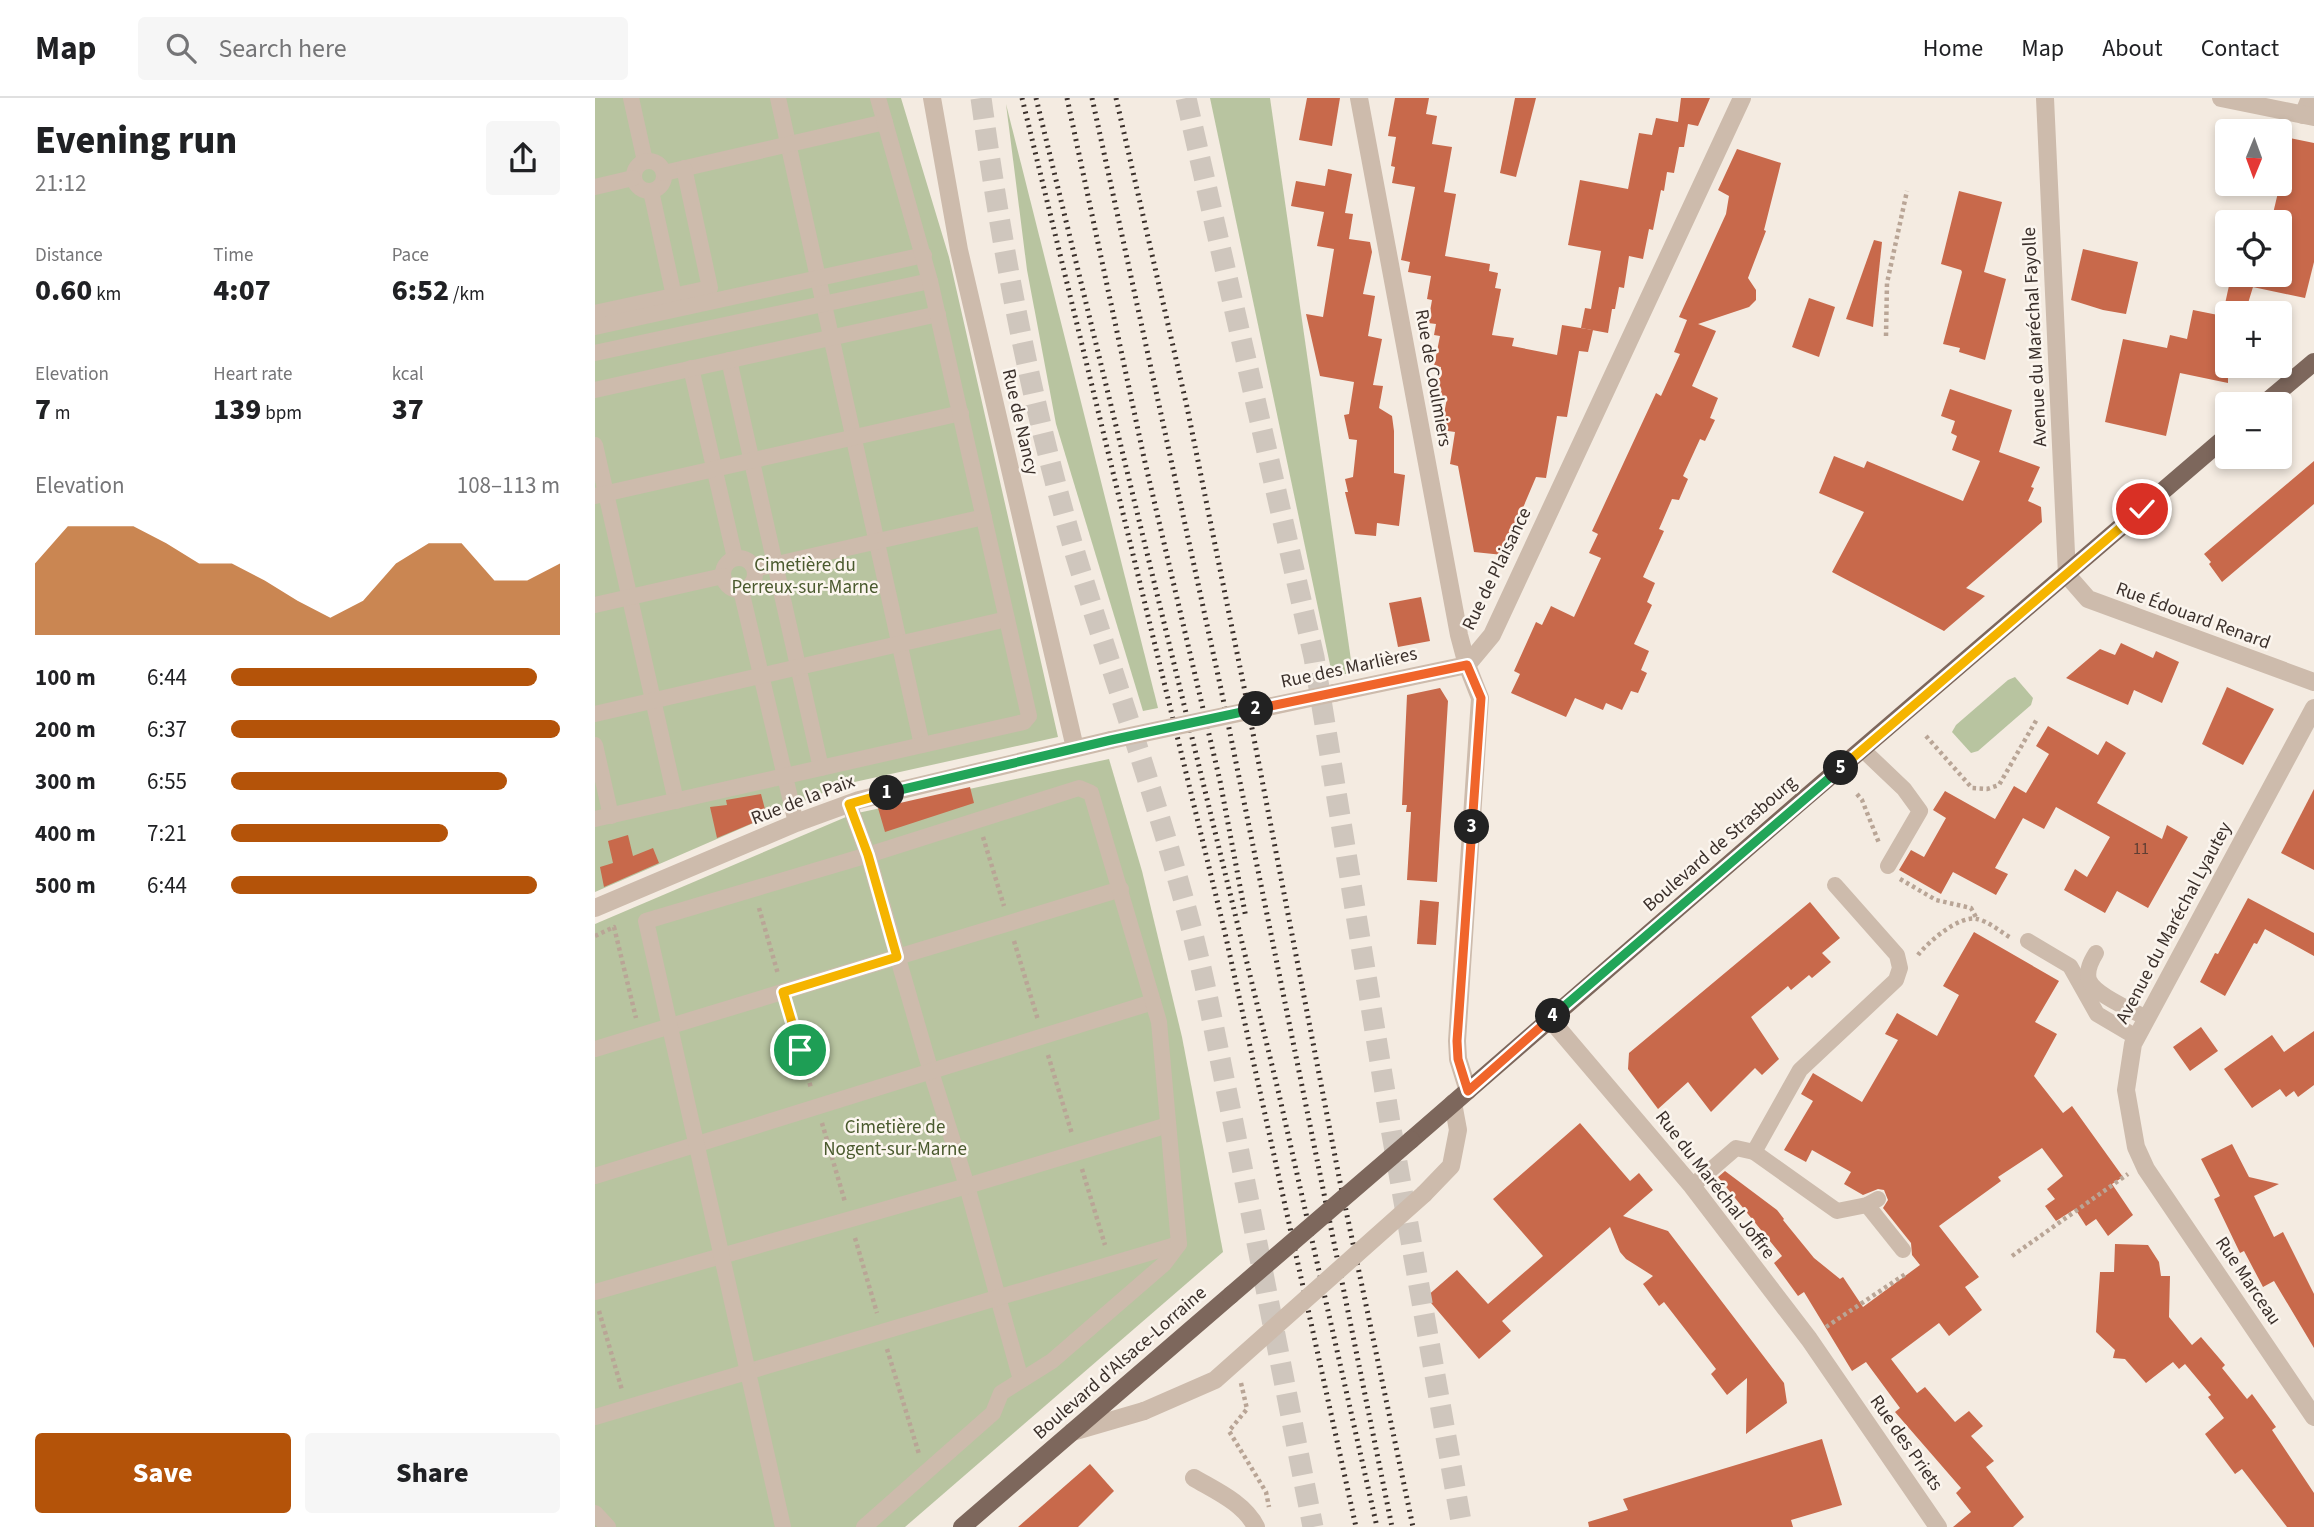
<!DOCTYPE html>
<meta charset="utf-8">
<style>
body{margin:0;font-family:"Source Sans 3",sans-serif;background:#f6f6f6;color:#202124;height:100vh;display:flex;flex-direction:column;font-size:26px;white-space:nowrap}
*{box-sizing:border-box;margin:0}
p{font-size:23px;color:#757577}
.icon{flex:none;width:38px;height:38px;fill:none;stroke:currentColor;stroke-width:2;stroke-linecap:round;stroke-linejoin:round}
.map{position:relative;flex:1;overflow:hidden}
.sheet{display:flex;flex-direction:column;background:#fff;width:595px}
.sheet>*{flex:none}
.needle{width:46px;rotate:181deg}
.tools{position:absolute;left:1620px;top:21px;display:grid;gap:14px}
.tools a{display:grid;place-items:center;width:77px;height:77px;border-radius:7px;background:#fff;box-shadow:0 4px 10px #0003;font-size:35px}
.pin{position:absolute;display:grid;place-items:center;width:60px;height:60px;color:#fff;margin:-30px;border:4px solid #fff;border-radius:50%;box-shadow:0 2px 7px #0007}
.km{position:absolute;width:35px;height:35px;margin:-18px;border-radius:50%;background:#222;color:#fff;font-size:19px;line-height:35px;text-align:center}
.round{display:grid;place-items:center;flex:none;width:74px;height:74px;border-radius:7px;background:#f6f6f6}
.overview{display:flex;align-items:center;justify-content:space-between;height:119px;padding:0 35px}
h1{font-size:38px;font-weight:800;line-height:52px}
.metrics{display:grid;grid-template-columns:repeat(3,1fr);gap:10px;height:119px;padding:7px 35px}
.metrics div{display:grid;align-content:center}
.metrics b{font-size:30px;font-weight:800}
.metrics small{font-size:19px;font-weight:400}
.metrics p{font-size:19px}
.chart{height:196px;padding:14px 35px}
.chart p{display:flex;justify-content:space-between}
.chart svg{width:100%;height:126px;margin-top:7px;fill:#b45309;opacity:.7}
.primary-button{display:flex;gap:14px;margin-top:auto;padding:14px 35px}
.primary-button a{flex:1;height:80px;border-radius:7px;background:#b45309;color:#fff;font-size:28px;font-weight:800;line-height:80px;text-align:center}
.primary-button a+a{background:#f6f6f6;color:#202124}
ul{padding:0 35px;list-style:none;font-size:23px}
li{display:grid;grid-template-columns:112px 84px 1fr;align-items:center;height:52px}
li i{height:18px;border-radius:9px;background:#b45309}
header{display:flex;align-items:center;gap:42px;box-sizing:border-box;height:98px;padding:0 35px;background:#fff;border-bottom:2px solid #e0e0e0}
header strong{font-size:33px}
nav{display:flex;gap:38px;margin-inline-start:auto;font-size:24px}
.search{width:490px;height:63px;background:#f6f6f6;display:flex;align-items:center;gap:18px;box-sizing:border-box;padding:0 24px;border-radius:7px;color:#757577;font-size:26px}
main{display:flex;flex:1;min-height:0}
.map>svg:first-child{display:block}
.green{fill:#b8c4a0}
.building{fill:#c8694b}
.lines{fill:none;stroke-linecap:round;stroke-linejoin:round}
.motorway-tunnel{stroke:#cfc6bd;stroke-width:21;stroke-dasharray:21 10;stroke-linecap:butt}
.path{stroke:#b9a596;stroke-width:4.5;stroke-dasharray:3.5 3.5;stroke-linecap:butt}
.service{stroke:#cdbbac;stroke-width:16}
.pedestrian{stroke:#cdbbac;stroke-width:18}
.minor{stroke:#cdbbac;stroke-width:18}
.primary{stroke:#7d675c;stroke-width:18}
.rail{stroke:#3b302b;stroke-width:5;stroke-dasharray:2 5;stroke-linecap:butt}
.minor-bridge{stroke:#cdbbac;stroke-width:18}
.primary-bridge{stroke:#7d675c;stroke-width:18}
.split-1-casing{stroke:#fff;stroke-width:14}
.split-2-casing{stroke:#fff;stroke-width:14}
.split-3-casing{stroke:#fff;stroke-width:14}
.split-4-casing{stroke:#fff;stroke-width:14}
.split-5-casing{stroke:#fff;stroke-width:14}
.split-6-casing{stroke:#fff;stroke-width:14}
.split-1{stroke:#f5b400;stroke-width:9}
.split-2{stroke:#22a559;stroke-width:9}
.split-3{stroke:#f0652b;stroke-width:9}
.split-4{stroke:#f0652b;stroke-width:9}
.split-5{stroke:#22a559;stroke-width:9}
.split-6{stroke:#f5b400;stroke-width:9}
.labels{text-anchor:middle;dominant-baseline:central;stroke-width:5;stroke-linejoin:round;paint-order:stroke}
.number-label{font-size:16px;fill:#5e3e33}
.street-label{font-size:19px;fill:#3b302b;stroke:#fbf5ee}
.park-label{font-size:19px;fill:#4a5a2e;stroke:#fbf5ee}
</style>
<header>
<strong>Map</strong>
<div class="search"><svg class="icon" aria-label="search" viewBox="0 0 24 24"><circle cx="10" cy="10" r="6"/><path d="M15 15l6 6"/></svg>Search here</div>
<nav><a>Home</a><a>Map</a><a>About</a><a>Contact</a></nav>
</header>
<main>
<section class="sheet">
<div class="overview"><div><h1>Evening run</h1><p>21:12</p></div><a class="round"><svg class="icon" aria-label="share" viewBox="0 0 24 24"><path d="M12 15V3M7 8l5-5 5 5M5 13v7h14v-7"/></svg></a></div>
<div class="metrics">
<div><p>Distance</p><b>0.60<small> km</small></b></div>
<div><p>Time</p><b>4:07</b></div>
<div><p>Pace</p><b>6:52<small> /km</small></b></div>
</div>
<div class="metrics">
<div><p>Elevation</p><b>7<small> m</small></b></div>
<div><p>Heart rate</p><b>139<small> bpm</small></b></div>
<div><p>kcal</p><b>37</b></div>
</div>
<div class="chart"><p><span>Elevation</span>108–113 m</p>
<svg viewBox="0 0 160 44" preserveAspectRatio="none"><path d="M0 44V19L10 6L20 6L30 6L40 12L50 19L60 19L70 25L80 32L90 38L100 32L110 19L120 12L130 12L140 25L150 25L160 19V44z"/></svg>
</div>
<ul>
<li><b>100 m</b>6:44<i style="width:93%"></i></li>
<li><b>200 m</b>6:37<i style="width:100%"></i></li>
<li><b>300 m</b>6:55<i style="width:84%"></i></li>
<li><b>400 m</b>7:21<i style="width:66%"></i></li>
<li><b>500 m</b>6:44<i style="width:93%"></i></li>
</ul>
<div class="primary-button"><a>Save</a><a>Share</a></div>
</section>
<div class="map">
<svg width="1719" height="1429" viewBox="0 0 1719 1429">
<rect width="100%" height="100%" fill="#f4ebe1"/>
<g class="green">
<polygon points="0,0 306,0 354,159 463,639 246,687 0,794"/>
<polygon points="615,0 675,0 758,576 737,576"/>
<polygon points="411,6 563,610 548,613 461,326 432,172"/>
<polygon points="1420,579 1438,600 1436,607 1383,653 1376,655 1357,634 1361,627 1413,582"/>
<polygon points="514,661 547,773 587,939 628,1154 310,1429 0,1429 0,826 258,716"/>
</g>
<g class="building">
<polygon points="712,0 745,0 737,48 704,42"/>
<polygon points="800,0 834,0 831,16 842,18 837,46 857,49 849,94 861,96 850,158 895,166 894,173 903,175 900,190 906,191 897,237 919,240 917,248 962,257 967,227 998,232 993,254 984,253 972,319 962,318 951,380 941,379 908,457 879,454 863,368 855,366 860,334 846,332 852,300 841,298 846,269 839,268 845,238 839,237 841,226 833,225 837,202 832,201 836,178 813,174 815,164 806,162 820,89 797,85 800,69 796,68 801,39 793,38"/>
<polygon points="920,0 941,0 921,79 905,75"/>
<polygon points="1086,0 1115,0 1103,28 1093,26 1089,49 1084,49 1079,75 1072,74 1069,93 1066,92 1058,132 1054,131 1048,161 1034,158 1029,190 1024,189 1020,211 1017,211 1013,235 986,230 990,210 996,211 1006,153 973,147 985,82 1033,91 1044,35 1057,37 1061,20 1083,24"/>
<polygon points="1685,38 1719,45 1719,164 1710,200 1653,188 1658,189 1650,215 1628,215 1635,183 1644,186 1645,177 1685,177 1685,124 1676,124 1685,86"/>
<polygon points="1142,51 1186,65 1169,132 1171,133 1153,180 1161,192 1161,202 1154,209 1103,226 1121,233 1097,288 1123,300 1115,320 1120,322 1110,343 1105,341 1088,378 1093,381 1084,402 1077,401 1064,431 1069,433 1048,479 1060,485 1052,504 1057,507 1039,546 1054,553 1046,572 1052,575 1043,595 1036,593 1027,612 1011,605 1008,612 980,600 971,619 916,595 925,576 919,573 941,524 947,527 956,508 979,519 1006,460 994,455 1003,436 997,433 1061,295 1066,298 1085,256 1079,254 1092,222 1084,219 1131,116 1134,98 1123,92"/>
<polygon points="733,71 757,76 750,115 758,116 754,141 775,144 777,154 768,196 780,198 773,238 787,241 778,287 788,288 784,310 797,318 799,333 799,375 810,377 804,428 782,425 781,438 760,436 750,394 753,394 750,381 758,379 762,342 754,341 749,317 754,316 759,284 725,278 711,216 728,219 739,151 722,148 729,114 696,108 701,83 730,88"/>
<polygon points="1364,93 1407,104 1389,174 1411,181 1390,262 1364,254 1365,250 1348,246 1367,174 1366,172 1346,166"/>
<polygon points="1279,142 1287,144 1278,229 1251,221"/>
<polygon points="1488,151 1543,164 1531,216 1508,212 1476,202"/>
<polygon points="1214,200 1240,209 1224,259 1197,249"/>
<polygon points="1598,212 1633,219 1633,285 1585,275 1571,338 1510,324 1528,241 1572,250 1575,237 1592,241"/>
<polygon points="1355,291 1417,312 1404,354 1445,369 1436,389 1439,390 1433,403 1446,409 1447,424 1371,490 1390,498 1349,533 1237,474 1269,414 1224,395 1239,358 1269,370 1272,363 1368,403 1385,363 1357,352 1362,338 1356,335 1360,323 1346,318"/>
<polygon points="1719,363 1719,406 1627,484 1614,466 1616,464 1609,456"/>
<polygon points="826,499 835,543 803,549 794,505"/>
<polygon points="1526,545 1558,560 1561,553 1584,564 1567,605 1539,592 1533,607 1471,580 1505,551 1520,557"/>
<polygon points="1632,589 1679,611 1648,667 1607,646"/>
<polygon points="845,590 853,603 842,784 812,782 816,714 811,714 812,707 807,707 812,597"/>
<polygon points="1453,628 1503,657 1511,643 1531,655 1502,705 1567,741 1572,727 1593,739 1553,810 1522,793 1510,815 1469,792 1480,771 1492,779 1515,739 1461,709 1449,731 1428,720 1400,770 1413,776 1401,797 1358,774 1346,796 1304,772 1316,752 1329,759 1351,720 1338,712 1350,693 1400,721 1419,688 1431,695 1454,656 1441,648"/>
<polygon points="375,689 379,705 290,734 283,710"/>
<polygon points="1719,691 1719,772 1686,755"/>
<polygon points="166,696 172,719 122,740 115,709 132,707 131,702"/>
<polygon points="33,737 38,758 58,750 64,765 9,789 5,769 18,765 13,743"/>
<polygon points="1653,800 1719,835 1719,858 1670,831 1662,846 1659,845 1630,898 1605,884 1620,855 1623,856"/>
<polygon points="825,802 844,804 841,847 822,846"/>
<polygon points="1215,804 1245,840 1227,855 1236,864 1217,880 1214,877 1196,892 1193,888 1156,919 1184,961 1167,977 1160,970 1116,1014 1093,984 1063,1011 1033,971 1034,955"/>
<polygon points="1379,834 1464,883 1440,924 1462,936 1439,978 1468,1015 1477,1008 1528,1079 1517,1086 1538,1117 1513,1138 1501,1121 1491,1128 1480,1111 1461,1123 1450,1108 1460,1101 1452,1091 1468,1078 1447,1050 1403,1079 1406,1083 1344,1128 1384,1179 1370,1189 1387,1212 1354,1238 1344,1225 1296,1261 1322,1295 1330,1289 1360,1324 1374,1313 1388,1328 1376,1338 1399,1363 1391,1369 1429,1419 1418,1429 1358,1429 1376,1414 1361,1395 1366,1390 1300,1314 1305,1310 1271,1264 1257,1273 1209,1194 1203,1198 1179,1165 1187,1158 1123,1079 1130,1073 1182,1112 1189,1121 1188,1122 1219,1160 1245,1181 1248,1179 1268,1209 1325,1167 1317,1157 1316,1145 1288,1110 1293,1102 1289,1092 1283,1091 1268,1097 1249,1086 1256,1074 1217,1052 1211,1064 1189,1052 1218,1003 1206,996 1218,975 1267,1004 1303,942 1290,936 1302,915 1342,938 1364,897 1348,888"/>
<polygon points="1606,929 1623,953 1595,973 1578,949"/>
<polygon points="1719,933 1719,987 1703,999 1699,993 1691,999 1685,991 1657,1010 1629,971 1677,937 1689,954"/>
<polygon points="985,1025 1035,1083 1044,1075 1058,1092 1028,1118 1073,1133 1189,1285 1192,1305 1151,1336 1152,1280 1132,1297 1116,1276 1121,1271 1069,1204 1064,1208 1048,1186 1058,1178 1031,1161 1025,1154 1015,1129 907,1223 916,1233 884,1261 831,1199 862,1172 893,1206 948,1158 898,1101"/>
<polygon points="1637,1046 1654,1079 1684,1086 1659,1098 1679,1139 1688,1134 1719,1196 1719,1250 1679,1183 1668,1189 1649,1153 1645,1155 1619,1101 1625,1098 1606,1061"/>
<polygon points="1520,1146 1553,1147 1564,1164 1566,1178 1575,1178 1574,1219 1597,1247 1606,1239 1630,1267 1627,1270 1652,1301 1657,1296 1681,1329 1677,1332 1719,1395 1719,1429 1692,1429 1647,1371 1640,1376 1610,1336 1629,1320 1613,1299 1616,1297 1590,1266 1584,1271 1578,1264 1551,1285 1530,1261 1518,1260 1520,1252 1501,1234 1505,1174 1519,1174"/>
<polygon points="1227,1341 1247,1407 1196,1422 1198,1429 994,1429 993,1424 1033,1412 1028,1401"/>
<polygon points="495,1366 519,1393 483,1429 423,1429"/>
</g>
<g class="lines">
<g class="motorway-tunnel">
<path d="M386 0C407 154 436 306 480 455 517 575 559 693 592 814 611 883 623 954 638 1024 665 1159 691 1294 718 1429"/>
<polyline points="591,0 719,559 795,1025 867,1429"/>
</g>
<g class="path">
<polyline points="1291,238 1292,185 1312,93"/>
<polyline points="1331,638 1377,690 1392,691 1404,687 1442,621"/>
<polyline points="1262,696 1267,702 1284,745"/>
<polyline points="388,739 409,808"/>
<polyline points="1305,781 1341,802 1376,810 1382,821"/>
<polyline points="164,810 183,876"/>
<polyline points="0,838 19,829 41,920"/>
<polyline points="419,843 443,922"/>
<path d="M1323 857C1333 844 1364 817 1382 821 1393 823 1406 834 1416 840"/>
<polyline points="193,911 216,990"/>
<polyline points="453,957 477,1036"/>
<polyline points="227,1025 250,1104"/>
<polyline points="487,1071 510,1147"/>
<polyline points="260,1140 282,1215"/>
<polyline points="1417,1158 1533,1076"/>
<polyline points="4,1213 27,1292"/>
<polyline points="1231,1229 1312,1175"/>
<polyline points="292,1251 324,1356"/>
<polyline points="646,1285 652,1311 634,1333 671,1394 674,1409"/>
</g>
<g class="service">
<polyline points="36,0 50,63"/>
<polyline points="183,0 327,647"/>
<circle cx="54" cy="78" r="15"/>
<polyline points="69,75 290,24"/>
<polyline points="0,89 38,80"/>
<polyline points="56,93 79,198"/>
<polyline points="0,215 115,190 89,70"/>
<polyline points="0,229 329,157"/>
<polyline points="0,255 335,183"/>
<polyline points="134,262 226,670"/>
<polyline points="96,270 140,460"/>
<polyline points="0,292 343,216"/>
<polyline points="0,347 81,703"/>
<polyline points="0,398 366,315"/>
<circle cx="144" cy="476" r="16"/>
<polyline points="160,471 389,419"/>
<polyline points="146,492 201,725"/>
<polyline points="0,507 128,478"/>
<polyline points="0,616 412,521"/>
<polyline points="0,647 16,718"/>
<polyline points="1267,651 1309,691 1325,713 1293,768"/>
<polyline points="254,706 273,757 336,974 372,1088 426,1282"/>
<polyline points="0,721 429,624 434,618 335,183 283,0"/>
<polyline points="1433,843 1475,868 1502,916 1541,939"/>
<path d="M1501 855C1496 863 1491 872 1494 882 1500 897 1538 913 1552 920"/>
<polyline points="0,951 526,791"/>
<polyline points="1159,1054 1242,1113 1272,1107 1283,1101"/>
<polyline points="0,1078 558,904"/>
<polyline points="1097,1088 1141,1050 1159,1054 1205,972 1301,882 1305,870 1302,857 1240,787"/>
<polyline points="1272,1107 1308,1152"/>
<polyline points="0,1194 372,1088 573,1027"/>
<polyline points="0,1319 584,1146"/>
<polyline points="0,1415 13,1429"/>
<polyline points="188,1429 51,823 273,757 484,690 496,695 564,924 584,1146 569,1166 457,1263 406,1295 398,1315 269,1429"/>
</g>
<polyline class="pedestrian" points="1708,17 1715,0"/>
<g class="minor">
<polyline points="337,0 364,152 480,650"/>
<polyline points="764,0 864,537 872,567 885,600 862,943 863,961 873,993"/>
<polyline points="1450,0 1472,477 1493,501 1719,584"/>
<polyline points="1626,0 1719,19"/>
<polyline points="872,567 897,537 1147,0"/>
<polyline points="739,595 872,567"/>
<polyline points="1719,610 1538,946 1531,992 1541,1049 1551,1071 1719,1319"/>
<polyline points="0,810 201,725 264,702 516,642"/>
<polyline points="955,921 1097,1088 1214,1241 1343,1429"/>
<polyline points="829,1096 856,1068 863,1032 858,1005"/>
<polyline points="477,1334 549,1313"/>
<path d="M599 1380C621 1393 649 1405 661 1429"/>
</g>
<g class="primary">
<polyline points="1669,306 1719,264"/>
<polyline points="816,1042 1203,706 1633,337"/>
<polyline points="367,1429 636,1197"/>
</g>
<g class="rail">
<polyline points="427,0 630,835 761,1429"/>
<polyline points="441,0 683,992 782,1429"/>
<polyline points="472,0 549,360 625,683 651,820"/>
<polyline points="497,0 626,591 797,1429"/>
<polyline points="521,0 592,309 649,589 745,1084 818,1429"/>
</g>
<g class="minor-bridge">
<polyline points="516,642 739,595"/>
<polyline points="549,1313 620,1282 829,1096"/>
</g>
<polyline class="primary-bridge" points="636,1197 816,1042"/>
</g>
<g class="lines">
<g class="split-1-casing">
<polyline id="split-1" points="205,952 188,894 302,859 273,757 254,706 292,695"/>
</g>
<g class="split-2-casing">
<polyline id="split-2" points="292,695 516,642 661,611"/>
</g>
<g class="split-3-casing">
<polyline id="split-3" points="661,611 872,567 886,600 877,729"/>
</g>
<g class="split-4-casing">
<polyline id="split-4" points="877,729 862,943 863,961 873,993 958,918"/>
</g>
<g class="split-5-casing">
<polyline id="split-5" points="958,918 1246,670"/>
</g>
<g class="split-6-casing">
<polyline id="split-6" points="1246,670 1547,411"/>
</g>
<use href="#split-1" class="split-1"/>
<use href="#split-2" class="split-2"/>
<use href="#split-3" class="split-3"/>
<use href="#split-4" class="split-4"/>
<use href="#split-5" class="split-5"/>
<use href="#split-6" class="split-6"/>
</g>
<g class="labels">
<g class="number-label">
<text x="1546" y="751">11</text>
</g>
<g class="street-label">
<text transform="translate(1440 239) rotate(-93)">Avenue du Maréchal Fayolle</text>
<text transform="translate(838 280) rotate(80)">Rue de Coulmiers</text>
<text transform="translate(425 324) rotate(77)">Rue de Nancy</text>
<text transform="translate(902 471) rotate(-64)">Rue de Plaisance</text>
<text transform="translate(1598 518) rotate(20)">Rue Édouard Renard</text>
<text transform="translate(754 570) rotate(-12)">Rue des Marlières</text>
<text transform="translate(208 702) rotate(-21)">Rue de la Paix</text>
<text transform="translate(1125 746) rotate(-41)">Boulevard de Strasbourg</text>
<text transform="translate(1579 825) rotate(-62)">Avenue du Maréchal Lyautey</text>
<text transform="translate(1120 1087) rotate(52)">Rue du Maréchal Joffre</text>
<text transform="translate(1653 1183) rotate(56)">Rue Marceau</text>
<text transform="translate(525 1265) rotate(-41)">Boulevard d'Alsace-Lorraine</text>
<text transform="translate(1311 1345) rotate(55)">Rue des Priets</text>
</g>
<g class="park-label">
<text x="210" y="467">Cimetière du<tspan x="210" dy="22">Perreux-sur-Marne</tspan></text>
<text x="300" y="1029">Cimetière de<tspan x="300" dy="22">Nogent-sur-Marne</tspan></text>
</g>
</g>
</svg>
<div class="tools">
<a><svg class="needle" viewBox="-14 -14 28 28"><path d="M0-13l5 13h-10z" fill="#e53935"/><path d="M0 13l5-13h-10z" fill="#757577"/></svg></a>
<a><svg class="icon" aria-label="locate" viewBox="0 0 24 24"><circle cx="12" cy="12" r="6"/><path d="M12 2v4M12 18v4M2 12h4M18 12h4"/></svg></a>
<a>+</a>
<a>−</a>
</div>
<div class="pin" style="left:205px;top:952px;background:#1e9e55"><svg class="icon" aria-label="arrive" viewBox="0 0 24 24"><path d="M6 21V4h12l-3 4 3 4H6"/></svg></div>
<div class="pin" style="left:1547px;top:411px;background:#d93025"><svg class="icon" aria-label="check" viewBox="0 0 24 24"><path d="M5 12l5 5 9-10"/></svg></div>
<b class="km" style="left:292px;top:695px">1</b>
<b class="km" style="left:661px;top:611px">2</b>
<b class="km" style="left:877px;top:729px">3</b>
<b class="km" style="left:958px;top:918px">4</b>
<b class="km" style="left:1246px;top:670px">5</b>
</div>
</main>
